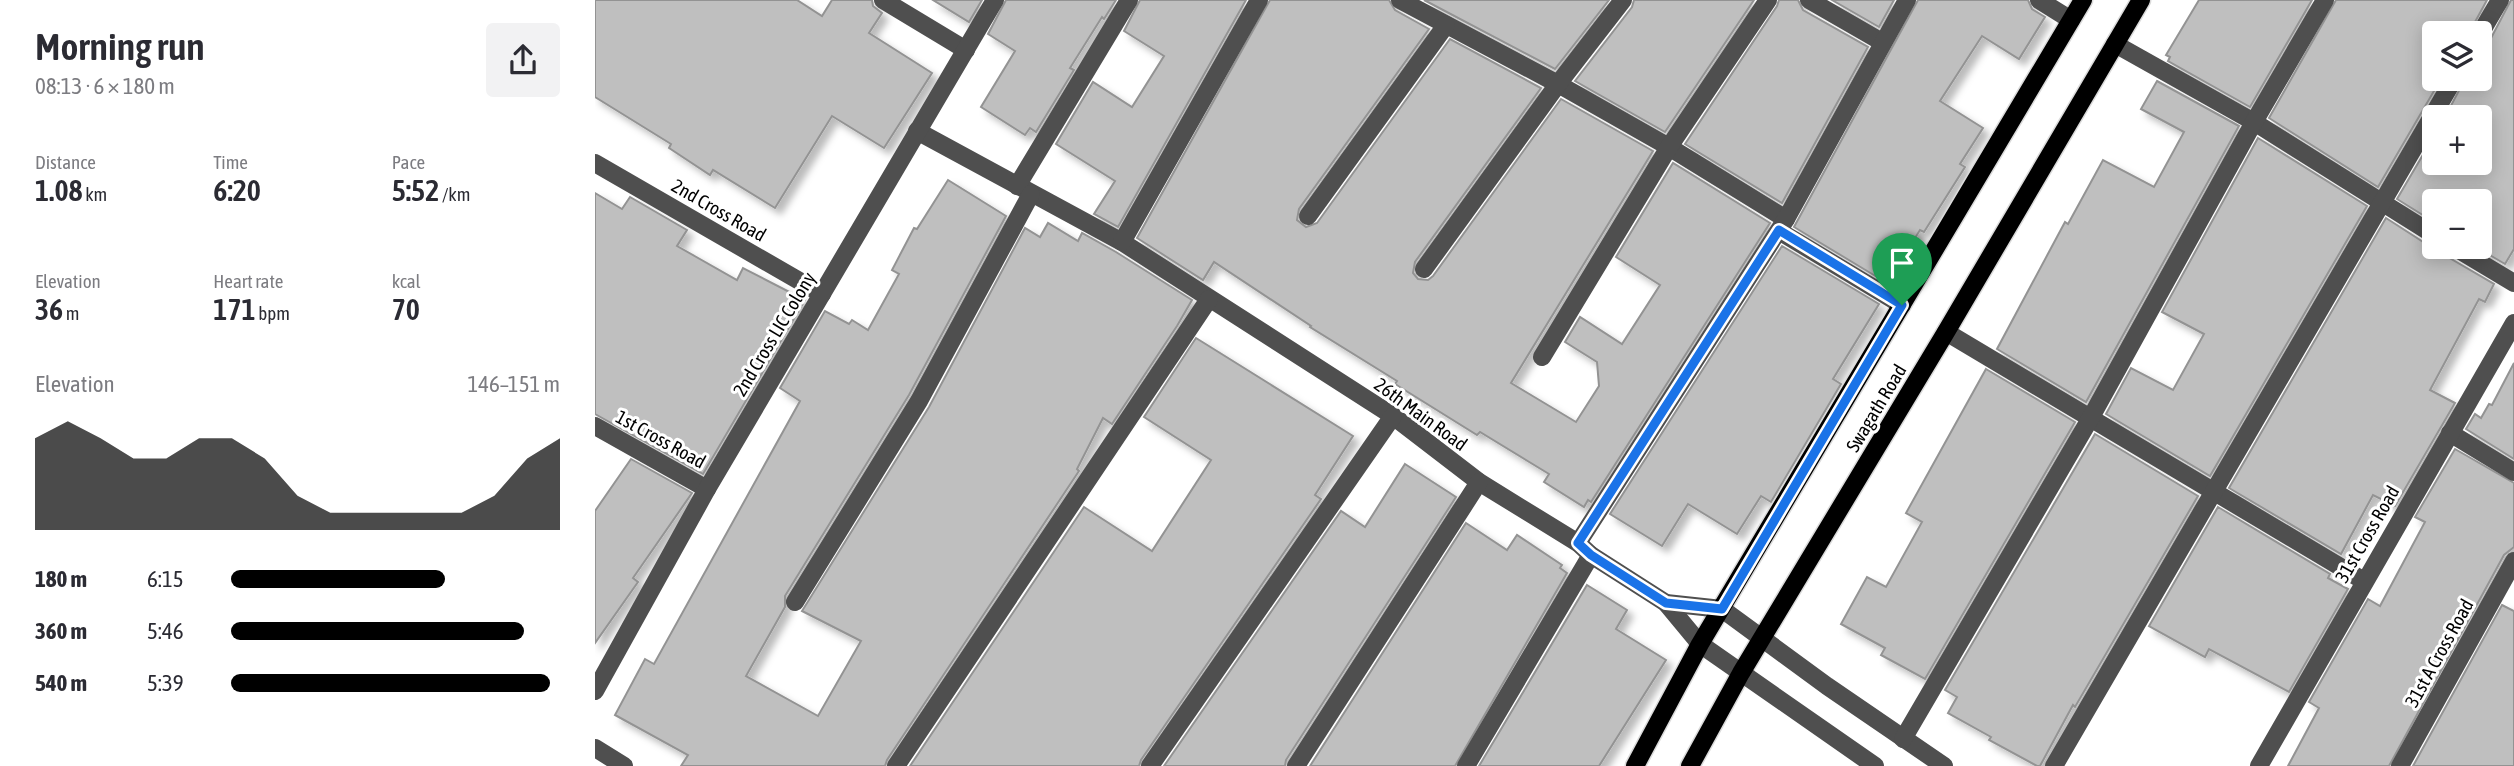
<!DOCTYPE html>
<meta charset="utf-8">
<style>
body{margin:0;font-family:"Asap Condensed",sans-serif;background:#f2f2f3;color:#2b2b33;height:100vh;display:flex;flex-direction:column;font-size:26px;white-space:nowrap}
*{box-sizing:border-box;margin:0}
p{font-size:23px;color:#7c7c81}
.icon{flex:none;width:38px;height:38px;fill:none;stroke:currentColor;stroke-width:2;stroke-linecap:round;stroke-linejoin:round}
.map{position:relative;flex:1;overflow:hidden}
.details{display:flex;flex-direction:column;background:#fff;width:595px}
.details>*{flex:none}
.tools{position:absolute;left:1827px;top:21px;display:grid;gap:14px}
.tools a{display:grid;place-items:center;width:70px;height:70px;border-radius:7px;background:#fff;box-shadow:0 4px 18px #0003;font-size:35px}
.pin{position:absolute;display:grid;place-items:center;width:60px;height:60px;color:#fff;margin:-72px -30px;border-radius:50% 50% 50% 0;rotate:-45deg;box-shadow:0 0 7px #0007}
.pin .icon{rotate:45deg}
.round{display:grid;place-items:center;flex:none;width:74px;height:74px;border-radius:7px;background:#f2f2f3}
.headline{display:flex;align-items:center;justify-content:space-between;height:119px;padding:0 35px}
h1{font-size:38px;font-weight:600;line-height:52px}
.figures{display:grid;grid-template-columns:repeat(3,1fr);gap:10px;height:119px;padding:7px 35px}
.figures div{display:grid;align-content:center}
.figures b{font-size:30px;font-weight:600}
.figures small{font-size:19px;font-weight:400}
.figures p{font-size:19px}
.chart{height:196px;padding:14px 35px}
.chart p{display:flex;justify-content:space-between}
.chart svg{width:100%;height:126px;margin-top:7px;fill:#000;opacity:.7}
ul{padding:0 35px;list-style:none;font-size:23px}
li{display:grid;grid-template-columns:112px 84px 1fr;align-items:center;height:52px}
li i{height:18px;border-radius:9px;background:#000}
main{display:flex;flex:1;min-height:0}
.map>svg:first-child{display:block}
.building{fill:#bfbfbf;stroke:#939393;stroke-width:2;filter:url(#shadow)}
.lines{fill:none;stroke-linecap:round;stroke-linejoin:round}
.major-casing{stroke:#dbdbdb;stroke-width:21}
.minor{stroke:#4f4f4f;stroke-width:18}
.major{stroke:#000;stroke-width:18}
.route-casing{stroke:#fff;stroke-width:14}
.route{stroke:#1a73e8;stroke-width:9}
.labels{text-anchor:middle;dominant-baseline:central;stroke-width:6;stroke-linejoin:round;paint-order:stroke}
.street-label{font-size:19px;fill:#000;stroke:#fff}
</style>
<main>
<section class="details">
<div class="headline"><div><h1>Morning run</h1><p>08:13 · 6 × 180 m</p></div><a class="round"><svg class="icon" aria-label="share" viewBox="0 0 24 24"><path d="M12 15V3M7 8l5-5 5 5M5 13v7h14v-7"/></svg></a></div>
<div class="figures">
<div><p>Distance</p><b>1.08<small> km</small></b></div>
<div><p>Time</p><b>6:20</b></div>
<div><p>Pace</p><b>5:52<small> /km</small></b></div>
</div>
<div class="figures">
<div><p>Elevation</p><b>36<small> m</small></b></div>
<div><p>Heart rate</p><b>171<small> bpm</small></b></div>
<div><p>kcal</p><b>70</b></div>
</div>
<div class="chart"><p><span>Elevation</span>146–151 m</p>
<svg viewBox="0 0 160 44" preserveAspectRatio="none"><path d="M0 44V12L10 6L20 12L30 19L40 19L50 12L60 12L70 19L80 32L90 38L100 38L110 38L120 38L130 38L140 32L150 19L160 12V44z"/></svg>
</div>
<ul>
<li><b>180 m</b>6:15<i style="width:65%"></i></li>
<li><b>360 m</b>5:46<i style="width:89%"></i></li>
<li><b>540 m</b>5:39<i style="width:97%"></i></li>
</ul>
</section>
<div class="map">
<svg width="1919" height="766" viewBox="0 0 1919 766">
<defs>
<filter id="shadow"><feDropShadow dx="6" dy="6" stdDeviation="3.5" flood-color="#0004"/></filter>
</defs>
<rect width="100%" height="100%" fill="#fff"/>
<g class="building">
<polygon points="0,0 202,0 227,16 237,0 277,0 278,6 287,13 274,33 337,73 289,148 237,116 180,208 118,170 115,175 74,148 76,144 0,97"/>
<polygon points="338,0 387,0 374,22"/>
<polygon points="411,0 521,0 509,19 507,17 475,68 479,70 441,132 435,128 430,135 386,107 420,51 393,34"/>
<polygon points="545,0 651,0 523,227 499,214 520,181 461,144 498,82 537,107 569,56 529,31"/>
<polygon points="675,0 794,0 800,10 834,29 704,209 702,220 711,227 722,223 855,39 946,88 820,262 818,273 823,279 833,280 838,276 966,99 1058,151 916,383 981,422 1004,386 1002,362 970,342 985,317 1027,344 1065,285 1021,257 1078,163 1175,223 996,502 993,500 989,507 949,482 954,474 885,432 882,435 800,384 802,381 715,327 716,326 619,262 608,280 542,238"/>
<polygon points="829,0 1014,0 960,69"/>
<polygon points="1039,0 1159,0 1070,132 980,81 1037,7"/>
<polygon points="1184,0 1203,0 1208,10 1273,47 1187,203 1090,144 1182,6"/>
<polygon points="1237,0 1299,0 1284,27"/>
<polygon points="1323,0 1433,0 1437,9 1450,17 1424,59 1387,36 1345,101 1388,128 1365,164 1370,167 1329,232 1325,230 1292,283 1199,227"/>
<polygon points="1604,0 1717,0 1655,107 1573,61 1575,57 1571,55"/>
<polygon points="1741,0 1892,0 1874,33 1839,33 1839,79 1846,79 1783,187 1674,118"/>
<polygon points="1916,0 1919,0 1919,249 1910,264 1881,247 1885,247 1885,201 1839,201 1839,222 1802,199 1839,136 1839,163 1885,163 1885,117 1850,117 1870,79 1885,79 1885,45 1895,40"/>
<polygon points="1562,81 1644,126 1491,402 1402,349 1470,222 1473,224 1508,160 1559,187 1589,132 1546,109"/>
<polygon points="1663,138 1772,206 1615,476 1511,414 1536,368 1578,390 1609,334 1567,312"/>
<polygon points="353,180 411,216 314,395 190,596 190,607 151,676 223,716 266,641 207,611 334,407 430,228 445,237 453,223 483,241 487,233 521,252 597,300 582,326 517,424 508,418 482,469 484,471 292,760 290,766 86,766 93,755 20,715 50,659 59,664 205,401 185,388 230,311 254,324 257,320 273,330 304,274 297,270 319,228 322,229"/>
<polygon points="0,193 27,209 35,197 92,230 82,246 142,280 148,268 210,300 108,474 0,414"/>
<polygon points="1791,218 1833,245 1848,247 1853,257 1899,284 1890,302 1884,299 1835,390 1860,403 1800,506 1778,495 1746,554 1634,488"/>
<polygon points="1187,246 1284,304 1238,379 1246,384 1176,502 1166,496 1142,534 1093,504 1067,546 1015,514"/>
<polygon points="601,338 758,436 720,495 726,499 546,760 544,766 315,766 489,507 557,551 616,460 549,417"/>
<polygon points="1919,363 1919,459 1871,429 1880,414 1886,418 1894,404 1897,405"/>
<polygon points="1391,369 1480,422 1330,679 1286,655 1290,648 1246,624 1272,577 1291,587 1327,522 1311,513"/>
<polygon points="1500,434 1603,496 1480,707 1478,705 1445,766 1442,766 1394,740 1396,737 1353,713 1362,697 1350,690"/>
<polygon points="1860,449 1919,483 1919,547 1909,555 1794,766 1693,766 1724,708 1714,702 1773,599 1785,606 1830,522 1820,517"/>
<polygon points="36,459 97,493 38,578 43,582 0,643 0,511"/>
<polygon points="810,464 861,497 691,760 690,766 569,766 746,511 770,527"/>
<polygon points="1623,507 1735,574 1733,578 1753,589 1694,692 1614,649 1610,657 1554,626"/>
<polygon points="871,523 912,550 922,535 967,565 965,568 972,573 860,766 715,766"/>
<polygon points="992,585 1032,610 1021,629 1071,660 1004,766 884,766"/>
<polygon points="1907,605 1919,611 1919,766 1818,766"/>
</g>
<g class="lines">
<g class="major-casing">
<g id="major">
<polyline points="1040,766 1105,644 1488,0"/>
<polyline points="1095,766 1146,673 1351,332 1546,0"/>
</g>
</g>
<g class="minor">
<polyline points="288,0 371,50"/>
<polyline points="805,0 963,84 1074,147 1191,219"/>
<polyline points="1214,0 1287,42"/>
<polyline points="1444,0 1476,20"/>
<polyline points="1885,34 1905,0"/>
<polyline points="1520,44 1659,122 1839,235"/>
<polyline points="322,131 527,242 798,416 884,482 983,543 996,555 1071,603 1105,644 1280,766"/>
<polyline points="0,163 227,294"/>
<polyline points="422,186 534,0"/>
<polyline points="713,216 851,25"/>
<polyline points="1184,231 1307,305"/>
<polyline points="527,242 664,0"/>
<polyline points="1859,247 1919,283"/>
<polyline points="829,269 963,84 1028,0"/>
<polyline points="1351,332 1769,581"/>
<polyline points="947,357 1074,147 1173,0"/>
<polyline points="0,426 112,489"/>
<polyline points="1855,433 1919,472"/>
<polyline points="983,543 1191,219 1312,0"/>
<polyline points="200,602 324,401 436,194"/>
<polyline points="1071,603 1127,609 1232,686 1349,766"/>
<polyline points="0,691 112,489 400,0"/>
<polyline points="1308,739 1495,419 1659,122 1730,0"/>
<polyline points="0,748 29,766"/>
<polyline points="301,766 614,299"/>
<polyline points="555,766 798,416"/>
<polyline points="701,766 884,482"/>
<polyline points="871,766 996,555"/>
<polyline points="1459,766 1859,79"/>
<polyline points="1664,766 1919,323"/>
<polyline points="1805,766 1919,561"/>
</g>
<use href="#major" class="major"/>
</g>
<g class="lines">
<g class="route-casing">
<polygon id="route" points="1184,230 1307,305 1127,609 1071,603 996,555 983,543"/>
</g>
<use href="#route" class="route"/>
</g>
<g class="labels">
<g class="street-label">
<text transform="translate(124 210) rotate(30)">2nd Cross Road</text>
<text transform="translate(179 334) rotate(-59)">2nd Cross LIC Colony</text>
<text transform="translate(1281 408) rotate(-59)">Swagath Road</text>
<text transform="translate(826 414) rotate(36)">26th Main Road</text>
<text transform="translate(66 439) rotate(29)">1st Cross Road</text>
<text transform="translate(1772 534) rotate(-60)">31st Cross Road</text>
<text transform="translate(1844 653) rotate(-61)">31st A Cross Road</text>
</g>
</g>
</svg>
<div class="tools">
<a><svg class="icon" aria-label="layers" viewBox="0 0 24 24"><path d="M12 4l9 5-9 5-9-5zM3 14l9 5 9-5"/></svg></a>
<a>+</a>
<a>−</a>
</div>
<div class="pin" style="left:1307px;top:305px;background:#1e9e55"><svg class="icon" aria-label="arrive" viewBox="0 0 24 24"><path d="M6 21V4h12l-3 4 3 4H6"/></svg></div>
</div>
</main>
